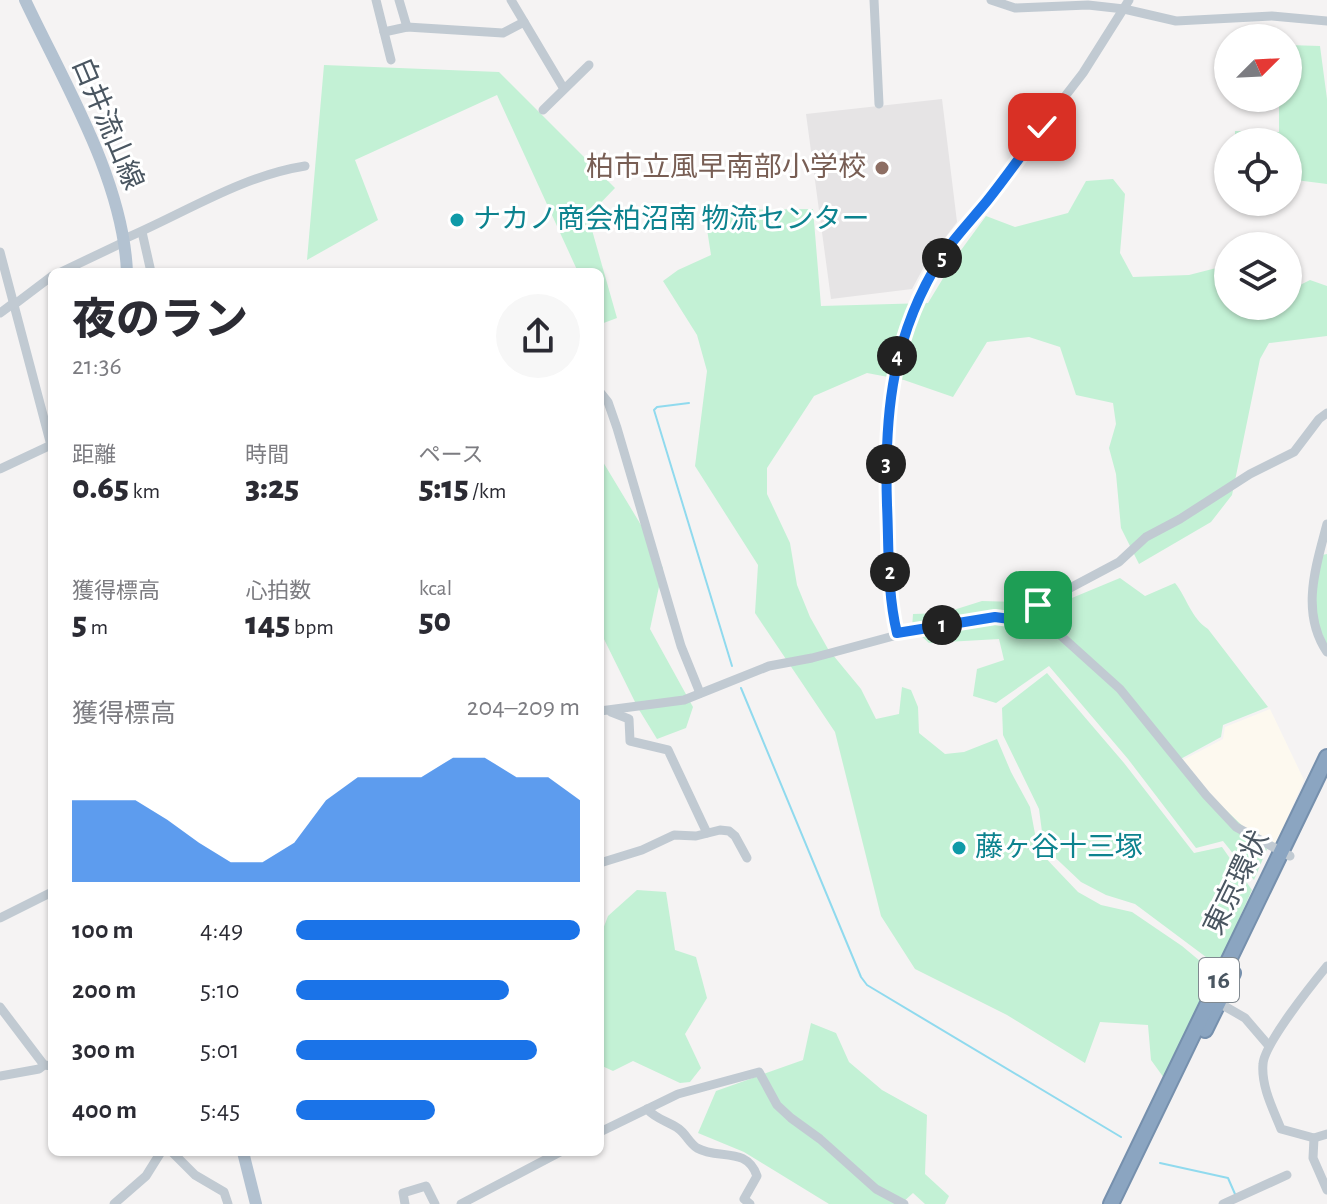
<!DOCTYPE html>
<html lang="ja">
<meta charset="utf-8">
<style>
body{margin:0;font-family:"Alegreya Sans","Noto Sans JP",sans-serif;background:#f7f7f7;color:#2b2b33;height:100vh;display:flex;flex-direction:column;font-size:30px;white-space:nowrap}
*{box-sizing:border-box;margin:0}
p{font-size:26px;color:#7c7c81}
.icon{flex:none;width:44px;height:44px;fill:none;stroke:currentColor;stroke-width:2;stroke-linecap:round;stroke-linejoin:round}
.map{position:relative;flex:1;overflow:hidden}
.panel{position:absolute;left:48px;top:268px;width:556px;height:888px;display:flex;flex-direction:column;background:#fff;border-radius:12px;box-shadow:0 2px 6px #0004}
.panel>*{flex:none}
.needle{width:52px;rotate:66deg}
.controls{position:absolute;left:1214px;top:24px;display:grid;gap:16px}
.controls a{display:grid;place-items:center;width:88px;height:88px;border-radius:50%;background:#fff;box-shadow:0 2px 6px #0004;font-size:40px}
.pin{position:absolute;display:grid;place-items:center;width:68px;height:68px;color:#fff;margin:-34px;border-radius:16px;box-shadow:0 4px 12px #0006}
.km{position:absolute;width:40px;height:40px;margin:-20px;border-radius:50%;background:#222;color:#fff;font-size:22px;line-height:40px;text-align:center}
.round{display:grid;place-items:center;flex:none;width:84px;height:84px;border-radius:42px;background:#f7f7f7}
.head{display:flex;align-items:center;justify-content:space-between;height:136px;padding:0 24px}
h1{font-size:44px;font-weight:800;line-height:60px}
.stats{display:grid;grid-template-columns:repeat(3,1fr);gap:12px;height:136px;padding:8px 24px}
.stats div{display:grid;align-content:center}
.stats b{font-size:34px;font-weight:800}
.stats small{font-size:22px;font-weight:400}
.stats p{font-size:22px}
.chart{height:224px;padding:16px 24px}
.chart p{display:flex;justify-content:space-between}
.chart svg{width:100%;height:144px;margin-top:8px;fill:#1a73e8;opacity:.7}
ul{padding:0 24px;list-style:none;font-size:26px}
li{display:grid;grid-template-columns:128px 96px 1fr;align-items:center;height:60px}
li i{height:20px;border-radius:10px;background:#1a73e8}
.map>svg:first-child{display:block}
.commercial{fill:#fdf9ef}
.education{fill:#e6e4e5}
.green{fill:#c3f1d5}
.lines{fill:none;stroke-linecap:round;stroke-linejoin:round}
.stream{stroke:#90daee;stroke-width:2}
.highway-casing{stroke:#7690ad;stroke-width:18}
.minor{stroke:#c1cad2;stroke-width:9}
.major{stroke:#b3c2d1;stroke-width:12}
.highway{stroke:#8ba5c1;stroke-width:14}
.route-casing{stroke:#fff;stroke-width:16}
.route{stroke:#1a73e8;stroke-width:10}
.education-dot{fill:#8d6e63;stroke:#fff;stroke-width:3}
.culture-dot{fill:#0f9aa8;stroke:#fff;stroke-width:3}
.labels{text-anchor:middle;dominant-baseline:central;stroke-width:6;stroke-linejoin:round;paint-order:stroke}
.shield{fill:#fff;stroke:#808990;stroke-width:2}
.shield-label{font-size:26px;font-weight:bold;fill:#4a5661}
.street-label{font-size:28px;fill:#4a5661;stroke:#fff}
.education-label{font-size:28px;fill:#785e54;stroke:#fff;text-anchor:end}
.culture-label{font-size:28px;fill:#0d838f;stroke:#fff;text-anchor:start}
</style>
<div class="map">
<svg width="1327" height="1204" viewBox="0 0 1327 1204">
<rect width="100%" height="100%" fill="#f5f3f3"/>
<polygon class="commercial" points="1270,709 1304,780 1275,846 1237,825 1183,760 1223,739 1225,727"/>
<polygon class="education" points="942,99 957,222 926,263 912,289 831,299 806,114"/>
<g class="green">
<polygon points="1288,45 1320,46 1327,99 1327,184 1288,179 1288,142 1235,142 1235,131 1279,132 1279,98 1288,98"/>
<polygon points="324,65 499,72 615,188 588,216 617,318 601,324 600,272 578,272 497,95 355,160 378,220 307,260"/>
<polygon points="1113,179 1125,194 1120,253 1133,277 1189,275 1228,265 1228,306 1288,306 1288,291 1310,280 1327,286 1327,336 1269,343 1260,359 1232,495 1211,522 1139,564 1121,528 1116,474 1109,448 1116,424 1113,403 1076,395 1060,347 1029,337 987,342 953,397 904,380 867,373 814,396 767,468 767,494 790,543 797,585 810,617 828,649 861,689 876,719 899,714 902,687 911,690 918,707 919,733 945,754 964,752 997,739 1011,772 1030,807 1038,850 1078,892 1101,905 1132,912 1182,946 1218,976 1164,1078 1151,1060 1148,1025 1100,1022 1085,1063 1007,1015 915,969 881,916 835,732 755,613 758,565 695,466 707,371 697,335 663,281 678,270 711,255 704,210 813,209 821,306 928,303 956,257 986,216 1015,227 1068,213 1086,181"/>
<polygon points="600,457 644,530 663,568 650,629 693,707 686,728 657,739 638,708 600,631"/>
<polygon points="1327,554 1327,645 1316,620 1316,589 1322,555"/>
<path d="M1120 578 1145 596 1175 583C1187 598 1191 618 1208 629L1268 707 1223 725 1221 737 1175 762 1267 849 1254 880 1223 841 1196 848 1128 759 1049 666 996 703 973 696 977 669 1004 660 999 639 929 643 912 628 913 614 944 613 982 601 1049 603 1057 595 1067 600Z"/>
<polygon points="1047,673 1124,763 1194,853 1222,847 1252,890 1218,966 1135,904 1106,895 1081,882 1044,847 1039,809 1003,735 1002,708"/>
<polygon points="637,890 666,892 675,950 696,957 707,998 685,1034 701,1068 690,1082 680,1083 633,1061 613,1071 600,1065 600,937 608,916"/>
<polygon points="811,1023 836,1033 849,1062 882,1090 927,1115 925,1174 949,1196 945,1204 925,1204 913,1193 901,1204 829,1204 744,1152 698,1133 716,1091 803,1060"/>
</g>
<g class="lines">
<g class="stream">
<polyline points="689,403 657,407 654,410 732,666"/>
<polyline points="741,688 861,977 867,985 1121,1137"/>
<polyline points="1160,1163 1228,1178 1235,1194"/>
</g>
<g class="highway-casing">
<g id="highway">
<polyline points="1205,1030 1233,973"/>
<polyline points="1111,1204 1327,757"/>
</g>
</g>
<g class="minor">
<polyline points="376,0 391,60"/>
<polyline points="399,0 407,27"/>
<polyline points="511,0 564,89"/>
<polyline points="874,0 879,104"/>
<polyline points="991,0 1015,8 1088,5 1124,9 1176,21 1272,16 1327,21"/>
<polyline points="384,32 407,27 503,33 524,22"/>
<polyline points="543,110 589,65"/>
<polyline points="142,232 151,272"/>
<path d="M124 239C183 214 241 176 305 166"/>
<polyline points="0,252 52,449"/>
<polyline points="61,272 124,242"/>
<polyline points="15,304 52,276"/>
<polyline points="0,313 15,302"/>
<polyline points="600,392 608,402 617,428 681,646 700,693"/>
<polyline points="0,469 51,445"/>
<path d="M1327 524C1316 566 1300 612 1327 652"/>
<polyline points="1032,622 1038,605 1119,562 1146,537 1180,519 1250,474 1294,452 1319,419 1327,413"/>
<polyline points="897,633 889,556 886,425 897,357 908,321 945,252 1083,73 1129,0"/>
<polyline points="600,711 684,700 769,666 812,658 927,627 995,617 1032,622 1059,634 1120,689 1206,795 1236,827 1290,856"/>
<polyline points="611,712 629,719 630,741 668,750 707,833"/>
<polyline points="600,863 642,850 674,835 696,836 720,830 729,831 735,836 747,858"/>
<polyline points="0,918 52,892"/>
<path d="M1327 966C1313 983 1264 1044 1263 1064 1261 1086 1273 1109 1281 1129L1314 1138 1327 1134"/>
<polyline points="1219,1003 1245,1018 1269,1046"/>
<polyline points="0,1007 44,1065"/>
<polyline points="0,1076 39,1069 44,1065 52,1066"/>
<path d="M647 1109C657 1120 668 1121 679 1129 686 1134 689 1143 697 1148 718 1160 747 1146 757 1176L744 1199 750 1204"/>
<polyline points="600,1132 678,1094 759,1072 777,1105 791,1118 820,1139 876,1189 904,1204"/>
<polyline points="1314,1138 1313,1158 1327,1190"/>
<polyline points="172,1152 195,1175 224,1192 228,1204"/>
<polyline points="114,1204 146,1176 161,1152"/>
<polyline points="405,1204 403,1193 426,1186 435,1204"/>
<polyline points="461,1204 560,1152"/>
<polyline points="1223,1204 1287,1175"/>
</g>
<g class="major">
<path d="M25 0C64 83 123 179 127 272"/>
<polyline points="243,1152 256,1204"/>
</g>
<use href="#highway" class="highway"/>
</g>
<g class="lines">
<g class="route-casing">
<path id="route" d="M1038 605 1032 622 995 617 897 633C887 592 889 547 887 505 884 412 892 333 944 253 957 235 973 218 987 201 1006 177 1024 152 1042 127"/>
</g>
<use href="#route" class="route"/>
</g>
<circle class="education-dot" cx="882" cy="168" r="8"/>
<g class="culture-dot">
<circle cx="457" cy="220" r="8"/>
<circle cx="959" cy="848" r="8"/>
</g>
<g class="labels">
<rect class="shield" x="1199" y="958" width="40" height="44" rx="6"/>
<g class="shield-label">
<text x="1219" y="980">16</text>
</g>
<g class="street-label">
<text transform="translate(107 124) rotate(67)">白井流山線</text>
<text transform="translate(1237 883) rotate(-64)">東京環状</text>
</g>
<g class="education-label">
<text x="866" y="168">柏市立風早南部小学校</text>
</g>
<g class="culture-label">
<text x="473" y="220">ナカノ商会柏沼南 物流センター</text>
<text x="975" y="848">藤ヶ谷十三塚</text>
</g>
</g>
</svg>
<div class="controls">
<a><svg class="needle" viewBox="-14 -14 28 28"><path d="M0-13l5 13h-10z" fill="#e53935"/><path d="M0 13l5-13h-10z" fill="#7c7c81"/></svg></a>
<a><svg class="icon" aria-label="locate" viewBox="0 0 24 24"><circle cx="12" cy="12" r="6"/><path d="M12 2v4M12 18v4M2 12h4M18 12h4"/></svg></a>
<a><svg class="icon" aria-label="layers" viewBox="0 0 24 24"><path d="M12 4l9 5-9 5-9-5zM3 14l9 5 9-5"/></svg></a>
</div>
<div class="pin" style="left:1038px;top:605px;background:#1e9e55"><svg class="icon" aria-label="arrive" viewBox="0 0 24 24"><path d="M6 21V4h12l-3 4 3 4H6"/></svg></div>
<div class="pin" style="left:1042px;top:127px;background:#d93025"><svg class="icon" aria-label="check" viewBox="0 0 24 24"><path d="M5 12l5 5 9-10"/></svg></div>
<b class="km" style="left:942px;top:625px">1</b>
<b class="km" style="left:890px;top:572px">2</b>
<b class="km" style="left:886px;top:464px">3</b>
<b class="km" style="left:897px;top:356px">4</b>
<b class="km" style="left:942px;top:258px">5</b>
<section class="panel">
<div class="head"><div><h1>夜のラン</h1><p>21:36</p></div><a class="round"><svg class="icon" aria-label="share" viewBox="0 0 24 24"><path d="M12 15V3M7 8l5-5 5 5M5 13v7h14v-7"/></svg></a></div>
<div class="stats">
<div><p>距離</p><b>0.65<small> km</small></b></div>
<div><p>時間</p><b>3:25</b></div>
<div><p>ペース</p><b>5:15<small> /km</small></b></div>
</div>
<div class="stats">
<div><p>獲得標高</p><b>5<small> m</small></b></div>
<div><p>心拍数</p><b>145<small> bpm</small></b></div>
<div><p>kcal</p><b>50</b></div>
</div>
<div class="chart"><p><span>獲得標高</span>204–209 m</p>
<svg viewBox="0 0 160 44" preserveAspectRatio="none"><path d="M0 44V19L10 19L20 19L30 25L40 32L50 38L60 38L70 32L80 19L90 12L100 12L110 12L120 6L130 6L140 12L150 12L160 19V44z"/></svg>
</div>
<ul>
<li><b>100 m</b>4:49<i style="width:100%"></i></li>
<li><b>200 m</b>5:10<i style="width:75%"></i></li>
<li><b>300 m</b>5:01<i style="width:85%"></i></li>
<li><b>400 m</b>5:45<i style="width:49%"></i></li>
</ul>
</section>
</div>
